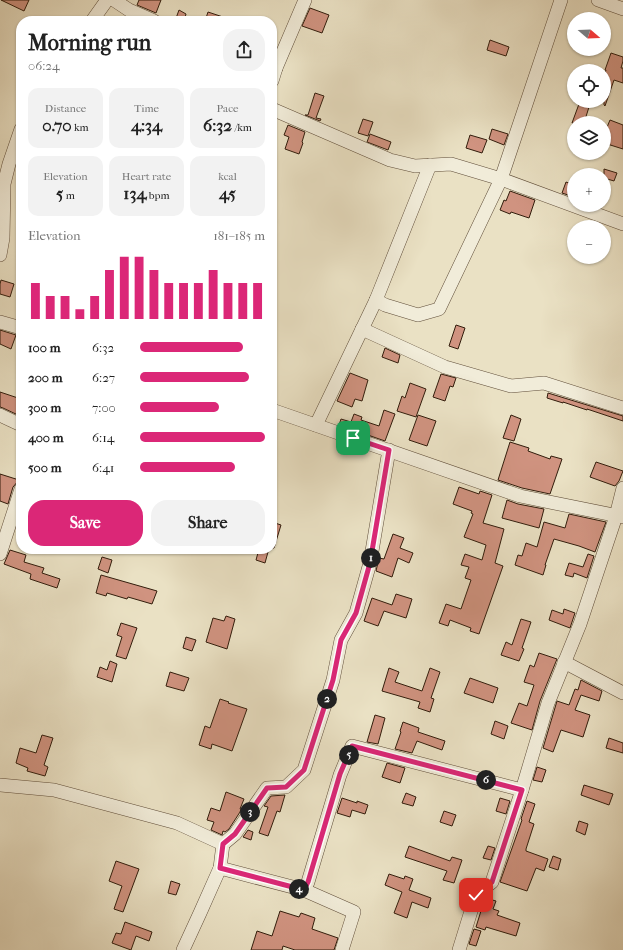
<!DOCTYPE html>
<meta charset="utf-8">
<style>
body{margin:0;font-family:"IM FELL French Canon",serif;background:#f2f2f2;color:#222;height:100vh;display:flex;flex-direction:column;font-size:15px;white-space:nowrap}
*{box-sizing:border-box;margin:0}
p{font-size:13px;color:#767676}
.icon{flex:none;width:22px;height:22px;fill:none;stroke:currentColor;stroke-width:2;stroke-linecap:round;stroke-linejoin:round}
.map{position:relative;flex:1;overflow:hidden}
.panel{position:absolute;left:16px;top:16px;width:261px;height:538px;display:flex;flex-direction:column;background:#fff;border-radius:16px;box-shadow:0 1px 3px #0004}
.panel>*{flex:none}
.needle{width:26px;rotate:109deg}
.buttons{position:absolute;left:567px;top:12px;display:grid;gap:8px}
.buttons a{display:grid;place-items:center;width:44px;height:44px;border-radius:50%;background:#fff;box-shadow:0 1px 3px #0004;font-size:20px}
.pin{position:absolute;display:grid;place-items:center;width:34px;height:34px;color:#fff;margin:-17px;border-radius:8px;box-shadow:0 2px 6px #0006}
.km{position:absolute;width:20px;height:20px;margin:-10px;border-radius:50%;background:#222;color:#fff;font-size:11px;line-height:20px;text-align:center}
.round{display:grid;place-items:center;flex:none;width:42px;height:42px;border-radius:16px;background:#f2f2f2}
.head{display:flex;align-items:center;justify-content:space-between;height:68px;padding:0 12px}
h1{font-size:22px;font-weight:700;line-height:30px}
.figures{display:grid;grid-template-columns:repeat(3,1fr);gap:6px;height:68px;padding:4px 12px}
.figures div{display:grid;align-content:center;border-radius:10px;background:#f2f2f2;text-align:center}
.figures b{font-size:17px;font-weight:700}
.figures small{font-size:11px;font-weight:400}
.figures p{font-size:11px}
.chart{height:112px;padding:8px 12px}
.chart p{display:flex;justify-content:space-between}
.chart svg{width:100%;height:72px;margin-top:4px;stroke:#db2777;stroke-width:6}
.button{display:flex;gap:8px;margin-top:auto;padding:8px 12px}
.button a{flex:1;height:46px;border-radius:16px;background:#db2777;color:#fff;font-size:16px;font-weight:700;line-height:46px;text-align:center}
.button a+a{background:#f2f2f2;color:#222}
ul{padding:0 12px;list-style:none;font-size:13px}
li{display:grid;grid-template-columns:64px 48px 1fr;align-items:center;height:30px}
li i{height:10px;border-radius:5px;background:#db2777}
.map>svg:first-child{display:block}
.building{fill:#d09380;stroke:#321d0c}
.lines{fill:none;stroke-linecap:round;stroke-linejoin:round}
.minor-casing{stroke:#604e3a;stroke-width:14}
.minor{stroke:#f1ecd9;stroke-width:13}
.route-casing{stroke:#fff;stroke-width:8}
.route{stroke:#db2777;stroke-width:5}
</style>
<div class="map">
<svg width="623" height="950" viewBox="0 0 623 950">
<rect width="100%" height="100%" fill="#eae1c4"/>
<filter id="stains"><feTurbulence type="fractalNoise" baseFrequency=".005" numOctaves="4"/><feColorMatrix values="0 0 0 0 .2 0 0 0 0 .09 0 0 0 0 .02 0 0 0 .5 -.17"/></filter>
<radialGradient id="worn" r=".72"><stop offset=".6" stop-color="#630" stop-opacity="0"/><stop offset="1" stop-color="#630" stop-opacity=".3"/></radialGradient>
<g class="building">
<polygon points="1,0 29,0 24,11"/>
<polygon points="139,0 161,0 156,13 137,5"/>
<polygon points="310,8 329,15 322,33 302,26"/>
<polygon points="179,10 186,14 184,21 175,21"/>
<polygon points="208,12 232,20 232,21 205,21"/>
<polygon points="490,40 509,47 506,56 487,50"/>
<polygon points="611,53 623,57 623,61 621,68 623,68 623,83 614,80 605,106 604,105 604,76 606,70 605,70"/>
<polygon points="315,93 324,96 316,118 321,119 320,121 305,115 308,115"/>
<polygon points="579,104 589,107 584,123 572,123"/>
<polygon points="363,119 373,122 368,136 358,133"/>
<polygon points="610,120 623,125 623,149 604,143 604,132 605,132"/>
<polygon points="288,125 305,132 302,142 303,143 299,154 285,149 289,137 284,135"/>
<polygon points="492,129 508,134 504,145 489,139"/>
<polygon points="370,134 391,142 388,150 367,142"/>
<polygon points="470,135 487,140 482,153 466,148"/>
<polygon points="604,169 617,173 614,181 604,178"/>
<polygon points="566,182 574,185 574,197 562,193"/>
<polygon points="510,191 535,200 529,218 511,212 510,214 500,210 504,200 506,201"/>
<polygon points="1,280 14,284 10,297 0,294 0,284"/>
<polygon points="456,325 465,328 458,349 449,346"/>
<polygon points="0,330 16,335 11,349 0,344"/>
<polygon points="385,348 400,355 398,363 382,357"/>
<polygon points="350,373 368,380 362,401 355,399 352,407 337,401"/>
<polygon points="441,374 456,378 453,387 450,386 445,401 433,397"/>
<polygon points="410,383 426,389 416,417 397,411 402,396 405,398"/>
<polygon points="0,392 21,399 21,407 18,415 3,408 0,407"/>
<polygon points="548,393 623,416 623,421 587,409 587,410 563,402 563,403 547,398"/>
<polygon points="384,410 395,414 385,441 339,425 341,419 351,422 354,414 362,417 361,420 379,426"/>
<polygon points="418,415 436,421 427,446 409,440"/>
<polygon points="511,415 521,419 514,441 503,438"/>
<polygon points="510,442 529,448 528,451 550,459 551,456 562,459 550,494 522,488 498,480"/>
<polygon points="596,462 623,471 619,481 615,486 590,477"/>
<polygon points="0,474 19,480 13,487 8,504 0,501"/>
<polygon points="459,487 479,494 480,491 492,495 483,523 504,529 495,563 503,566 479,634 470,631 471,628 450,620 448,626 439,623 446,604 461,609 471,580 465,578 469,567 461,565 465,554 482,560 486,545 464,537 473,514 471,513 472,511 453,504"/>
<polygon points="507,500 518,504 544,509 539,528 502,518"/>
<polygon points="569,514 606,522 595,552 579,546 554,539 545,565 546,565 543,575 515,565 518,555 522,556 526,543 537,547 544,522 565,528"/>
<polygon points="272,522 281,525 274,548 272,548"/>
<polygon points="393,534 404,538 400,548 413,553 409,563 398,558 392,577 376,571 379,558 384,559"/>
<polygon points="259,549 268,552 265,563 256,560"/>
<polygon points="10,550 26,555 24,562 44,568 42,573 60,579 57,588 30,579 31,574 4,564"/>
<polygon points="588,554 594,556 587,578 574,573 573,577 565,575 569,563 583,567"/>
<polygon points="102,557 112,560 108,573 98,569"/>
<polygon points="101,575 157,591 152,604 128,597 127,599 107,593 106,596 96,593"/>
<polygon points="396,594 412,599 406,618 384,611 378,626 364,621 372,598 392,605"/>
<polygon points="564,609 575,613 570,628 549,620 552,610 563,614"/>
<polygon points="226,616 235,619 227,649 206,642 213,618 224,621"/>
<polygon points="521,619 531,622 522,648 524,649 519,661 501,655 506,642 512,645"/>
<polygon points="121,623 137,628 126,659 116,656 122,637 117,635"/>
<polygon points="186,637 196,640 192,651 183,648"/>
<polygon points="539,653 557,659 540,701 532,730 511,723 519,703 527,706 534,685 524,682 530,665 534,667"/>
<polygon points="110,661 117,664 112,682 97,677 100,667 107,670"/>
<polygon points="389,668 399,672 395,682 422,691 430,668 440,672 431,698 434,699 430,712 418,708 420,702 382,691"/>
<polygon points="170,672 189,678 184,691 166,686"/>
<polygon points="470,678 498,688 493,703 464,693"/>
<polygon points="581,680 602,691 599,701 581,695 575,710 590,715 583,737 561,730 553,752 543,748 557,701 569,705 575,689 578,690"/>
<polygon points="220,699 229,702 228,703 247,709 232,751 212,744 211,749 199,745 205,726 210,728"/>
<polygon points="375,715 385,718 378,744 367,742"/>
<polygon points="495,721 508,726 504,739 491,734"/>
<polygon points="403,722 419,728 418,732 445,741 442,750 417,741 412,753 395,749 401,732 400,731"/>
<polygon points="42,735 53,738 44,765 48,767 45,776 27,771 28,768 16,763 20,748 36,753"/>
<polygon points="609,738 623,743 623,753 606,748"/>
<polygon points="387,763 405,768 400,783 382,777"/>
<polygon points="537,767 546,770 542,782 533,780"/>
<polygon points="584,785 613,794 609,805 581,795"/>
<polygon points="226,792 244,799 240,809 241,809 240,812 229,829 225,832 223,831 222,835 211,830 214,822 207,820 211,808 220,811"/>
<polygon points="406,793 416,797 413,806 402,803"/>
<polygon points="285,795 280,812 277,811 268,836 259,833 268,807 264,806 271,796"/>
<polygon points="342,798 357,803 357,801 368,805 365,814 352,810 350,817 337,813"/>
<polygon points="500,798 510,801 506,814 496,811"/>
<polygon points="527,801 535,804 529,822 534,824 526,849 526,851 548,859 544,871 536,868 527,891 500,882 522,820 521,819"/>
<polygon points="444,811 456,815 452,826 440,822"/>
<polygon points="579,821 588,824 585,835 576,831"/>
<polygon points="248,830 253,832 251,840 243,837"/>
<polygon points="409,846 450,861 452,857 462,860 454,883 443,880 447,871 405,857"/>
<polygon points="488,846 495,848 491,860 483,858"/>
<polygon points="553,856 561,859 558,870 549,867"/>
<polygon points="116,861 139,869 123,912 114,909 122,886 109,881"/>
<polygon points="389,874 404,879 405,876 413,879 409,890 431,898 428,908 412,902 407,918 394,913 402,892 385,885"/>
<polygon points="171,881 180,884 176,895 168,893"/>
<polygon points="485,898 496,901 493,909 499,911 497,915 520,923 516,936 486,927 485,930 476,927"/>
<polygon points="280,911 299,917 301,913 315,918 312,929 338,938 334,950 295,950 283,946 282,950 251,950 257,931 272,936"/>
<polygon points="125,922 152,932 149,941 136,936 131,950 112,943 116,933 121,934"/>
<polygon points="474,929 481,931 476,946 469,944"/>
</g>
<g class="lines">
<g class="minor-casing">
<g id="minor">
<polyline points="114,0 129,10 154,21"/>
<polyline points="598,0 623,9"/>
<polyline points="92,21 107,0"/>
<polyline points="272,66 276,68 305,0"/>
<polyline points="272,81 276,68"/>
<polyline points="272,109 390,160 415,166 451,164 501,179 623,224"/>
<polyline points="0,255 3,238 4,184 9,164 21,129"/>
<polyline points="376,300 385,305 418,315 439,309 501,179 561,0"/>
<polyline points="0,322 21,328"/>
<polyline points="362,329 445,367 511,386 544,383 623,408"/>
<polyline points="272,410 520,496 623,517"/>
<polyline points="0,415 21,425"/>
<polyline points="316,425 376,300 430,165"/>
<polyline points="0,554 21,489"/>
<polyline points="564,662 623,693"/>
<polyline points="0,785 54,790 177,823 223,844 235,834 267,788 286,787 304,770 333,680 341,640 356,613 370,563 389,450"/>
<polyline points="220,868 304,890 308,882 340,775 352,746 522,790"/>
<polyline points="304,890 354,912 342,950"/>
<polyline points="183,950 200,913 220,868 223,844"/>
<polyline points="459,950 476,895 492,882 522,790 548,703 580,624 616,516 623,488"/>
</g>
</g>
<use href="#minor" class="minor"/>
</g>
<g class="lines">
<g class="route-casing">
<polyline id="route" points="353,438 389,450 370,563 356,613 341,640 333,680 304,770 286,787 267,788 235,834 223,844 220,868 304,890 308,882 340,774 352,746 522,790 492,882 476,895"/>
</g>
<use href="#route" class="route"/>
</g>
<rect width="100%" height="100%" filter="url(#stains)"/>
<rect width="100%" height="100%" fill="url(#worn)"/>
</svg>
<div class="buttons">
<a><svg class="needle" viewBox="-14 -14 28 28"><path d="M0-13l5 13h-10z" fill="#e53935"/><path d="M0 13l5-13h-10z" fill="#767676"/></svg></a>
<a><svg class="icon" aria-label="locate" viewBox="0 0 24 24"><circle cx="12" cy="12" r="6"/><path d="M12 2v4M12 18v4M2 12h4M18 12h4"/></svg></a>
<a><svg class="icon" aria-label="layers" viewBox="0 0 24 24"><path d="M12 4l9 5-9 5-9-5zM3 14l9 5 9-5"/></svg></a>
<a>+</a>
<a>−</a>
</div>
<div class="pin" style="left:353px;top:438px;background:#1e9e55"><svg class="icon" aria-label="arrive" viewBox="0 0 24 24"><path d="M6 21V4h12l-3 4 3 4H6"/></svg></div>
<div class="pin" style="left:476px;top:895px;background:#d93025"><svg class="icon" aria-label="check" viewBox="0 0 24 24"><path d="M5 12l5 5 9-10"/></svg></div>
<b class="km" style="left:371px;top:558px">1</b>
<b class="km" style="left:327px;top:699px">2</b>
<b class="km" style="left:250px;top:812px">3</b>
<b class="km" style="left:299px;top:889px">4</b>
<b class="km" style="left:349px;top:755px">5</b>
<b class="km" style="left:486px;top:780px">6</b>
<section class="panel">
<div class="head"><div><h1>Morning run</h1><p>06:24</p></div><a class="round"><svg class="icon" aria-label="share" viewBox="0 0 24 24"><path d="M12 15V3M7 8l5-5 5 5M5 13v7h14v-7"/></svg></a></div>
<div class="figures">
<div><p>Distance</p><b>0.70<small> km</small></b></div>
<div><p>Time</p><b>4:34</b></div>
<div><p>Pace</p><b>6:32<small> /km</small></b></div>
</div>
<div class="figures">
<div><p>Elevation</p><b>5<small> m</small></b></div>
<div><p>Heart rate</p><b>134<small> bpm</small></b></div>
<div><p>kcal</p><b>45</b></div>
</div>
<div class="chart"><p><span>Elevation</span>181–185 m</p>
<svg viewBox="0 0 160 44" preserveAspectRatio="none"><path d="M5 44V22M15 44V30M25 44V30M35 44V38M45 44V30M55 44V14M65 44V6M75 44V6M85 44V14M95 44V22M105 44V22M115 44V22M125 44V14M135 44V22M145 44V22M155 44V22"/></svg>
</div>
<ul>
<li><b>100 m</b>6:32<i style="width:82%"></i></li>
<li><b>200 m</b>6:27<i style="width:87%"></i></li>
<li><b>300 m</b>7:00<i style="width:63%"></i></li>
<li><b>400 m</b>6:14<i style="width:100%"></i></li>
<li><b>500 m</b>6:41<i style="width:76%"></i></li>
</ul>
<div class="button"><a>Save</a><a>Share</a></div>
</section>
</div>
